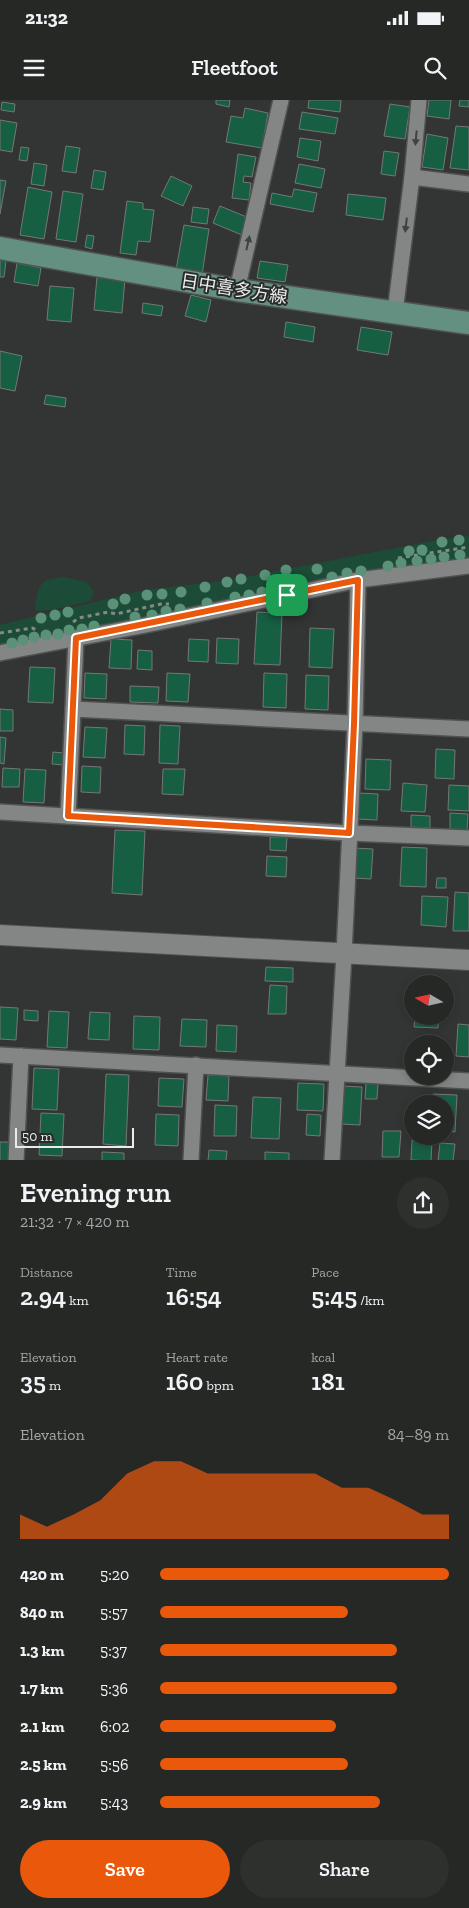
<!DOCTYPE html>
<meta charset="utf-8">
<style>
body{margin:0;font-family:"Zilla Slab","Noto Sans JP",serif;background:#2e302e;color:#f1f3f6;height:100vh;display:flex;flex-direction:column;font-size:19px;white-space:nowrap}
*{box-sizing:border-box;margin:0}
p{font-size:16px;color:#a4a6a7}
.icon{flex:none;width:28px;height:28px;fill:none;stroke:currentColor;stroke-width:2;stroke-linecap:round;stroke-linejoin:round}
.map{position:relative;height:1060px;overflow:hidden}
.drawer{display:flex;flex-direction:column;background:#262826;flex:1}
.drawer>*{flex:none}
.needle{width:32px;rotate:279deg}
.fabs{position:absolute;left:404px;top:875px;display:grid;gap:10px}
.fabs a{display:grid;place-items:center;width:50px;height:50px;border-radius:50%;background:#262826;box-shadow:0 2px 8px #0003,0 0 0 1px #424443;font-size:25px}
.scale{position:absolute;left:15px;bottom:12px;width:119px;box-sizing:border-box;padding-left:5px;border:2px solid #eaeceb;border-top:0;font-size:14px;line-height:18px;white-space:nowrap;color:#eaeceb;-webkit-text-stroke:4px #282b29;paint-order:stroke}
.pin{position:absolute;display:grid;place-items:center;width:42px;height:42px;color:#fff;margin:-21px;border-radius:10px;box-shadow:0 2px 8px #0006}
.round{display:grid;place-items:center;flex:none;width:52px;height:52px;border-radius:26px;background:#2e302e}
.headline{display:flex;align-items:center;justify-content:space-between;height:85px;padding:0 20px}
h1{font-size:28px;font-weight:600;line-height:38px}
.stats{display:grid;grid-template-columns:repeat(3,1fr);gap:8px;height:85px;padding:5px 20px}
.stats div{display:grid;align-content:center}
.stats b{font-size:25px;font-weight:600}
.stats small{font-size:14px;font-weight:400}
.stats p{font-size:14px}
.chart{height:140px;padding:10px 20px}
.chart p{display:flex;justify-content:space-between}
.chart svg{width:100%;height:90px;margin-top:5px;fill:#ea580c;opacity:.7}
.action{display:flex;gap:10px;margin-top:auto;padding:10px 20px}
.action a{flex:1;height:58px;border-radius:30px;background:#ea580c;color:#fff;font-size:20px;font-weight:600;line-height:58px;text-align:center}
.action a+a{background:#2e302e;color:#f1f3f6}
ul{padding:0 20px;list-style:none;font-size:16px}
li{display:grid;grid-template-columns:80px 60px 1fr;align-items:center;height:38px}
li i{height:12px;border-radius:6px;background:#ea580c}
.status{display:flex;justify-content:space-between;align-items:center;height:35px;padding:0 25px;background:#262826;direction:ltr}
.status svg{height:14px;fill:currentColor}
header{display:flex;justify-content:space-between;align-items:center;height:65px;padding:0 20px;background:#262826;font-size:22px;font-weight:600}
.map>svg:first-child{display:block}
.green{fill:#1c4c38}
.building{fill:#175f43;stroke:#747776}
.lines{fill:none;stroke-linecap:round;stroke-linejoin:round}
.minor-casing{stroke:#505251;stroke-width:18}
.tertiary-casing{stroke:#505251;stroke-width:22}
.secondary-casing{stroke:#505251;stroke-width:25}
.path{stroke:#868987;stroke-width:3;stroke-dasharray:4 4;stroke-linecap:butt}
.minor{stroke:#838685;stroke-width:15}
.tertiary{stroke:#838685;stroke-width:20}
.secondary{stroke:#639081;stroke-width:22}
.tree{fill:#5a9178}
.oneway{fill:#3f4240}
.route-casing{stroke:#fff;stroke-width:10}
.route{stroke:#ea580c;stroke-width:6}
.labels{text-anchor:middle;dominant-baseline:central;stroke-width:4;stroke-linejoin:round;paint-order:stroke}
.street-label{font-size:18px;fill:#eaeceb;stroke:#282b29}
</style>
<div class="status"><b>21:32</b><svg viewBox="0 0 49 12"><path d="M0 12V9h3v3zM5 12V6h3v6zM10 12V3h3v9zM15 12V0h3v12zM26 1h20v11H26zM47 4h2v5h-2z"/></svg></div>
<header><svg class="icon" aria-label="menu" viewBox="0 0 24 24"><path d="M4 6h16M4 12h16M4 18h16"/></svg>Fleetfoot<svg class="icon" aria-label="search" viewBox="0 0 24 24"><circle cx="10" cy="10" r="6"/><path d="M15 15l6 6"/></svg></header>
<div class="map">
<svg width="469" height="1061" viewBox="0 0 469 1061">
<rect width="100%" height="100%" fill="#323533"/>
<g class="green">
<polygon points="469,436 469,461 0,547 0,525 144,490 230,480 432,441"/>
<path d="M64 477 87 482 94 492 90 501 51 510 36 511C34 505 36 502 37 496 40 479 49 479 64 477Z"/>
</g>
<g class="building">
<polygon points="216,0 230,0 229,7 216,4"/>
<polygon points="309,0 341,0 340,12 308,8"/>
<polygon points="429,0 451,0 449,19 427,16"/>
<polygon points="460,0 469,0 469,7 459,6"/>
<polygon points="2,2 15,4 14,12 1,10"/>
<polygon points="390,4 410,7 405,39 384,36"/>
<polygon points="245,8 268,13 262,48 226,42 231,16 243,18"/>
<polygon points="302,12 338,18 335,34 299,29"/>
<polygon points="0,20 17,23 12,52 0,50"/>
<polygon points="456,26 469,27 469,70 450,68"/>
<polygon points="427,34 448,38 443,70 422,67"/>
<polygon points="300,38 321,41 318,61 297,57"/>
<polygon points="66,46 80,48 76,73 62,71"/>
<polygon points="21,47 29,48 27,61 19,60"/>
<polygon points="384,51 399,53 395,76 381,74"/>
<polygon points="238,54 256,57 252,77 244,76 243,82 251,83 249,100 232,98"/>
<polygon points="34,63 47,65 44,86 31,84"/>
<polygon points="299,64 325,69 321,88 295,83"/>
<polygon points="94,70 106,72 103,90 91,88"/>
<polygon points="171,76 192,86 183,106 161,96"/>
<polygon points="0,80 6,81 0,114"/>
<polygon points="28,87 52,92 44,139 20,135"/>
<polygon points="294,89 317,93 313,112 270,104 272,93 292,97"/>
<polygon points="63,91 83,94 76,142 56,139"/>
<polygon points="348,94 386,98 383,120 346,115"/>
<polygon points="127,101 143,103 143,109 154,110 150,142 138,141 136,155 120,153"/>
<polygon points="220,106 249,118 242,135 213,123"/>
<polygon points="193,107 209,109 207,124 191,122"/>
<polygon points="184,125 209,129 202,175 176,170"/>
<polygon points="87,135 94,136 92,149 85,147"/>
<polygon points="0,160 6,161 4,177 0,177"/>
<polygon points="260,161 288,165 285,182 257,178"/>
<polygon points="17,163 41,168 38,186 14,182"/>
<polygon points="97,177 125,179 122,213 94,210"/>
<polygon points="50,186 74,188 71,222 47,220"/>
<polygon points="191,195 211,200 206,222 185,216"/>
<polygon points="143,203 163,206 161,216 142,213"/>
<polygon points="286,222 315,227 313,242 284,237"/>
<polygon points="361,227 392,232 388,255 357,250"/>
<polygon points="0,251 22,256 15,291 0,288"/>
<polygon points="46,295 66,298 65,307 44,304"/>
<polygon points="257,512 282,513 280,565 254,564"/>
<polygon points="310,528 334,529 332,568 309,567"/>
<polygon points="217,538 239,539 238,564 216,563"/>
<polygon points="111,539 132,540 131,569 109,568"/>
<polygon points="189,539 209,540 208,562 188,561"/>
<polygon points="138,550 152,551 152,570 137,569"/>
<polygon points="30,567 55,568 53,603 28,602"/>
<polygon points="85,573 107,574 106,599 84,598"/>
<polygon points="167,573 190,574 188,602 166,601"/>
<polygon points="264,573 287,574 286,608 263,607"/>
<polygon points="306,575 329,576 328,610 305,609"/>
<polygon points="130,586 159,587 158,603 130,602"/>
<polygon points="0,609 13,610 13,631 0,631"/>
<polygon points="125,625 145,626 144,655 124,654"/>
<polygon points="160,625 180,626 178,664 159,663"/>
<polygon points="85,627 107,628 105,658 83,657"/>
<polygon points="0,637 6,638 4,664 0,663"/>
<polygon points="436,649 455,650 454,679 435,678"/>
<polygon points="53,652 64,653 64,665 52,664"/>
<polygon points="366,659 391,660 390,690 365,689"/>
<polygon points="82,666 101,667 100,693 81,692"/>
<polygon points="3,668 20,669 19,687 2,687"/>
<polygon points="25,669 46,670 44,703 23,702"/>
<polygon points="163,669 185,669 183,695 162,694"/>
<polygon points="403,683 427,685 425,712 401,711"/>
<polygon points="449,685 469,686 469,711 448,710"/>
<polygon points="358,693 378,694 377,720 357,719"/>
<polygon points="450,713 468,714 467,730 450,729"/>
<polygon points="411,715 430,716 430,728 411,727"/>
<polygon points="115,730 145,731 142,795 112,793"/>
<polygon points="270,737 287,737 286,751 270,750"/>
<polygon points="402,747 427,748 426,787 400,786"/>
<polygon points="354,748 373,749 371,779 353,778"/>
<polygon points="267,756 287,757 286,777 266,776"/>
<polygon points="437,778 446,778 446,788 436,788"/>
<polygon points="455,792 469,793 469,831 453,831"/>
<polygon points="422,796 448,797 446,827 421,825"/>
<polygon points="266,867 293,868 293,882 265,881"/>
<polygon points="270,885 287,886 286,914 268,914"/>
<polygon points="0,907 18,908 16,940 0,939"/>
<polygon points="24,910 38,911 38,921 24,920"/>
<polygon points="49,911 69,912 67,948 47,947"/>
<polygon points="90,912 110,913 109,940 88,939"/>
<polygon points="134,916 160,917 159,950 133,949"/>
<polygon points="415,916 439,916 438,928 414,927"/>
<polygon points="182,919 207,920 206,947 180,946"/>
<polygon points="458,924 469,925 469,957 456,956"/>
<polygon points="217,925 237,926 236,952 216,951"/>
<polygon points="34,968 59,969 57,1010 32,1009"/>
<polygon points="106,974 129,975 126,1046 103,1044"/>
<polygon points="208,975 229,976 228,1001 206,1000"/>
<polygon points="159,978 184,979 182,1007 158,1006"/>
<polygon points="298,983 324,984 323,1011 297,1010"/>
<polygon points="366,983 378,983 377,999 365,999"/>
<polygon points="343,986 362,987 360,1025 341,1024"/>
<polygon points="433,994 457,995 455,1032 445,1031 445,1004 433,1004"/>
<polygon points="253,997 281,998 279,1039 251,1038"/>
<polygon points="215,1005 237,1006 236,1036 214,1036"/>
<polygon points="41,1013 64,1014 62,1056 39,1055"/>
<polygon points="156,1014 179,1015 178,1046 155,1045"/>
<polygon points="307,1014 321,1015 320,1036 306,1035"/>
<polygon points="383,1031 401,1031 399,1057 382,1057"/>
<polygon points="412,1040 432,1041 431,1061 411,1060"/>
<polygon points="0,1042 10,1042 9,1061 0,1061"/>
<polygon points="440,1043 455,1044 453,1061 438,1061"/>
<polygon points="209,1050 227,1051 226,1061 208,1061"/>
<polygon points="102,1052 124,1053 124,1061 102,1061"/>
<polygon points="265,1052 289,1053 289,1061 265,1061"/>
</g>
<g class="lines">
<g class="minor-casing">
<g id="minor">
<polyline points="412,77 469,84"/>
<polyline points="237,190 281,0"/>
<polyline points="395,212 412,77 419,0"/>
<polyline points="0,553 146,525 358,480 469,466"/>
<polyline points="73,609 76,538"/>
<polyline points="0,712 349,733 469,738"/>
<polyline points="68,716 73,609 469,629"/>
<polyline points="0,955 469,981"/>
<polyline points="16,1061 21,956"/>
<polyline points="191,1061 196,965"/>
<polyline points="332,1061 344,854 355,624 358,480"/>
</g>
</g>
<g class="tertiary-casing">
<polyline id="tertiary" points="0,835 469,860"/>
</g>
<g class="secondary-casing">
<polyline id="secondary" points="0,148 237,190 469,223"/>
</g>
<g class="path">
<polyline points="398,458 469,447"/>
<polyline points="73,522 79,518 108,512 116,514 161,504 169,504"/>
<polyline points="0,533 32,528 37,530"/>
</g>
<use href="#minor" class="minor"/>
<use href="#tertiary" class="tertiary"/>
<use href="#secondary" class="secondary"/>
</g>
<g class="tree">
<circle cx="459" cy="440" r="5.5"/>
<circle cx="442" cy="442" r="5.5"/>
<circle cx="422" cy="450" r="5.5"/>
<circle cx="409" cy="451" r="5.5"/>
<circle cx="460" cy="455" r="5.5"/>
<circle cx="444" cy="457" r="5.5"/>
<circle cx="431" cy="459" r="5.5"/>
<circle cx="417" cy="461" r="5.5"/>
<circle cx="401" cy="463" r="5.5"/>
<circle cx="388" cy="466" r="5.5"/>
<circle cx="317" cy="469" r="5.5"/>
<circle cx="286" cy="470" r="5.5"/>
<circle cx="361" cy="471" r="5.5"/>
<circle cx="347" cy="473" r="5.5"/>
<circle cx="265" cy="475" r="5.5"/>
<circle cx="332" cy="477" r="5.5"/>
<circle cx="241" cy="479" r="5.5"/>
<circle cx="227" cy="482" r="5.5"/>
<circle cx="291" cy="484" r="5.5"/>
<circle cx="205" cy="487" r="5.5"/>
<circle cx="181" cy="492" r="5.5"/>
<circle cx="262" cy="492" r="5.5"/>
<circle cx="162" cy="494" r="5.5"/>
<circle cx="147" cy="495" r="5.5"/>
<circle cx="249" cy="495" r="5.5"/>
<circle cx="235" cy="497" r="5.5"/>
<circle cx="125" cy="499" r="5.5"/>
<circle cx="207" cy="503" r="5.5"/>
<circle cx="113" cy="504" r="5.5"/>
<circle cx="180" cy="509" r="5.5"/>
<circle cx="166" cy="511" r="5.5"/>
<circle cx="68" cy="512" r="5.5"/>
<circle cx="55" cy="515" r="5.5"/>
<circle cx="152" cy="515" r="5.5"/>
<circle cx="135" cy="517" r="5.5"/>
<circle cx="41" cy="518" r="5.5"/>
<circle cx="94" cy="526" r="5.5"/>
<circle cx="82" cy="529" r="5.5"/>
<circle cx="69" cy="530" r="5.5"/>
<circle cx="58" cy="534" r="5.5"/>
<circle cx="46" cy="535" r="5.5"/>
<circle cx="34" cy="537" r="5.5"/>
<circle cx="23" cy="540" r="5.5"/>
<circle cx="12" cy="543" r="5.5"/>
</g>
<defs><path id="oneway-solid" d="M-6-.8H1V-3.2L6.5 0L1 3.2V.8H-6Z" transform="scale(1.25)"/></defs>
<g class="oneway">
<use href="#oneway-solid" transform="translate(416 38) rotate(95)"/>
<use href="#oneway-solid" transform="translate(406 125) rotate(97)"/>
<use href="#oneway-solid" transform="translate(248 143) rotate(-77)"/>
</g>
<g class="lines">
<g class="route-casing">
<polygon id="route" points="358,480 354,624 349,733 68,716 76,538"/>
</g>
<use href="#route" class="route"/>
</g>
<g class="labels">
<g class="street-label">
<text transform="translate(234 189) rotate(9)">日中喜多方線</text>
</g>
</g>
</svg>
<div class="fabs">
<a><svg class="needle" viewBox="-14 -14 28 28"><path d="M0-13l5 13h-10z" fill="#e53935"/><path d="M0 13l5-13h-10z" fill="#a4a6a7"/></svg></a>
<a><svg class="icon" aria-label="locate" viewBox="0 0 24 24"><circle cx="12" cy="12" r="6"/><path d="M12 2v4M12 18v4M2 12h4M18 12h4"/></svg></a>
<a><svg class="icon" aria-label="layers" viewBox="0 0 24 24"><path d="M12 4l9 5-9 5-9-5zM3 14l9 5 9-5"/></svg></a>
</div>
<div class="scale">50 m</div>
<div class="pin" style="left:287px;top:495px;background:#1e9e55"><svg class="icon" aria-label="arrive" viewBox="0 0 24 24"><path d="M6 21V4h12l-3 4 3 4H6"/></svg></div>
</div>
<section class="drawer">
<div class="headline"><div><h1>Evening run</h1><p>21:32 · 7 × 420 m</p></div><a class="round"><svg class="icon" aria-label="share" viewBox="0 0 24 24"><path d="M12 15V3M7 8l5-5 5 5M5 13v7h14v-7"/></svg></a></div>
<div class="stats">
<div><p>Distance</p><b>2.94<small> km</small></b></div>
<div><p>Time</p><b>16:54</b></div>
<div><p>Pace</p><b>5:45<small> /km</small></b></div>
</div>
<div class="stats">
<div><p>Elevation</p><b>35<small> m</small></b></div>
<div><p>Heart rate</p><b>160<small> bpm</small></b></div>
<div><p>kcal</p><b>181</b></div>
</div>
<div class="chart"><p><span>Elevation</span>84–89 m</p>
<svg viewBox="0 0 160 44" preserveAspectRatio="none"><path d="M0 44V32L10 38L20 32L30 25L40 12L50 6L60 6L70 12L80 12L90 12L100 12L110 12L120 19L130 19L140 25L150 32L160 32V44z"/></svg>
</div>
<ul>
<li><b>420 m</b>5:20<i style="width:100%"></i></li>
<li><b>840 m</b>5:57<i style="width:65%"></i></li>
<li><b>1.3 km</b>5:37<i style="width:82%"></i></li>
<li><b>1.7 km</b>5:36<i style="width:82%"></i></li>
<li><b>2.1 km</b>6:02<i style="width:61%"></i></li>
<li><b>2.5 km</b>5:56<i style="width:65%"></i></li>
<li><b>2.9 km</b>5:43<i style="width:76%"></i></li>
</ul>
<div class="action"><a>Save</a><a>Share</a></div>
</section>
